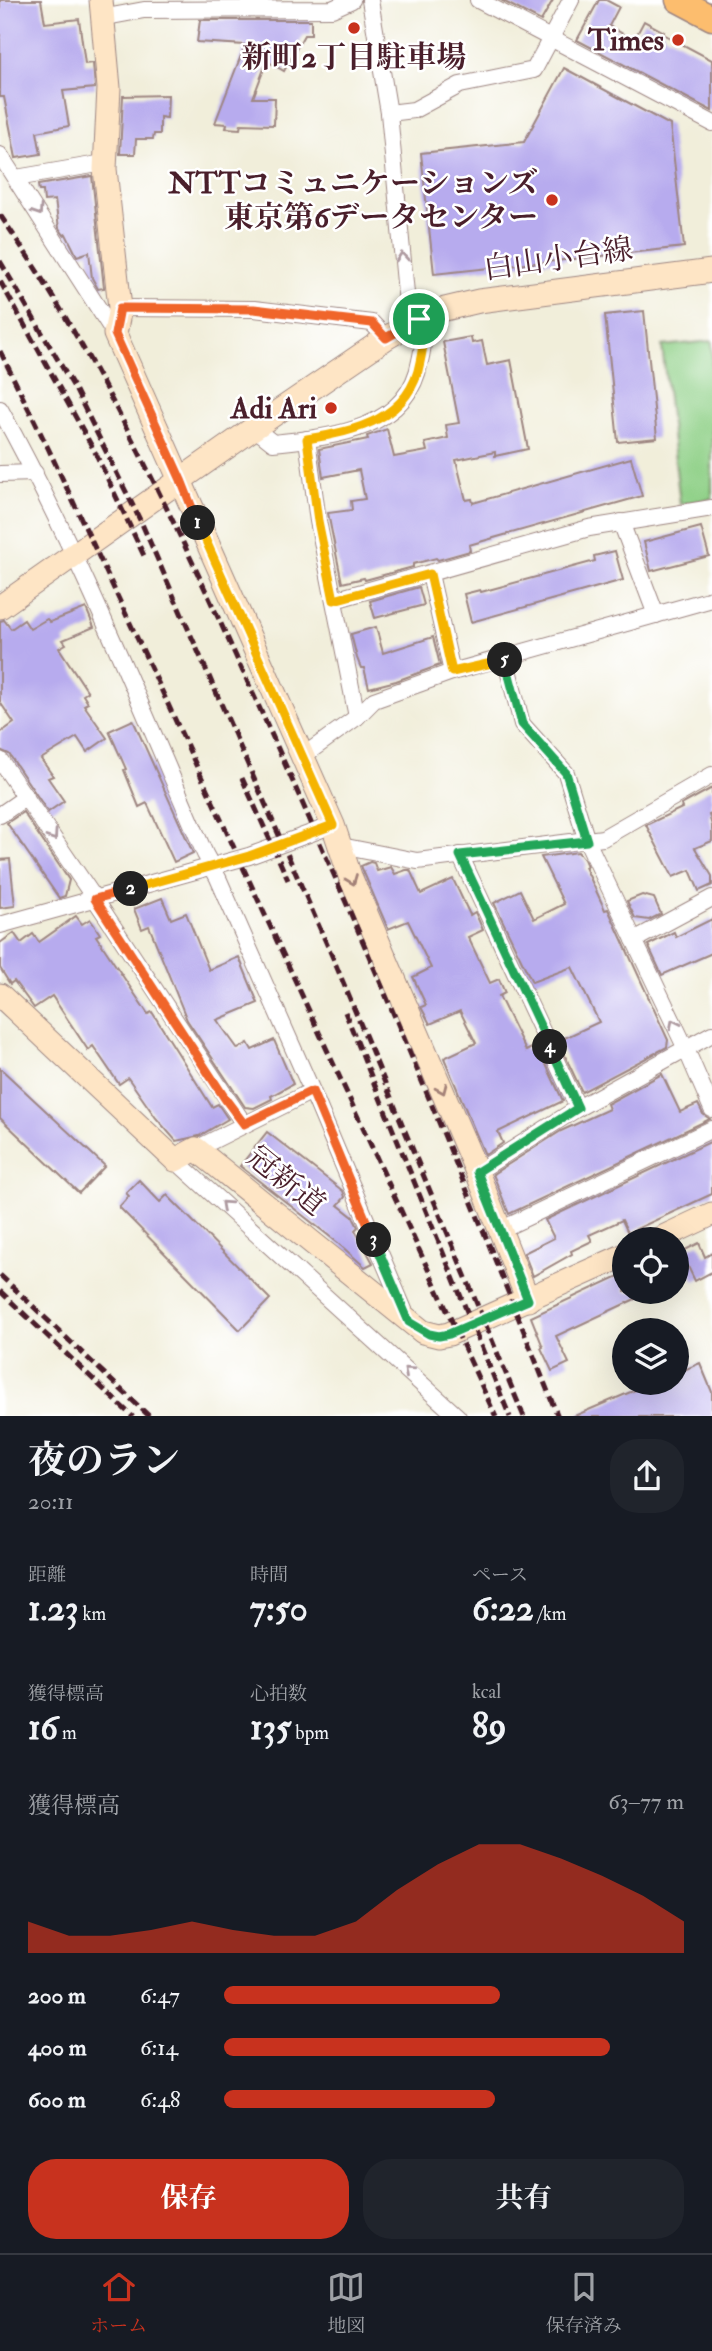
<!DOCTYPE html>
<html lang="ja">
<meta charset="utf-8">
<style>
body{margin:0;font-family:"IM FELL Double Pica","Noto Serif JP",serif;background:#20242c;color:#f1f3f6;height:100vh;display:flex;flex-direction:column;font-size:26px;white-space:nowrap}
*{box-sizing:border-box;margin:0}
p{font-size:23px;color:#9ea1a6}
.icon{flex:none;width:38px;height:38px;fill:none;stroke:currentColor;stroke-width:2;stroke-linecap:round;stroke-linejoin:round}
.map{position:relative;height:1416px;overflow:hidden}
.side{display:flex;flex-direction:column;background:#171b24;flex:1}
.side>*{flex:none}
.fabs{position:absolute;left:612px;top:1227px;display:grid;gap:14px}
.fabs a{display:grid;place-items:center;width:77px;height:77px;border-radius:50%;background:#171b24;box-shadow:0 7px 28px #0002;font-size:35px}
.pin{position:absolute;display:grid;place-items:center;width:60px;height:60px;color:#fff;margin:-30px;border:4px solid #fff;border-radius:50%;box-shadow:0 2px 7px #0007}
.km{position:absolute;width:35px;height:35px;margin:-18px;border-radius:50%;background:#222;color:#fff;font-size:19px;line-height:35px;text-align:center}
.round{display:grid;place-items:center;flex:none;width:74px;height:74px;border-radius:28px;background:#20242c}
.overview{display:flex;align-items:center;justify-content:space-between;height:119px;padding:0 28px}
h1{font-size:38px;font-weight:700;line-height:52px}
.figures{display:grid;grid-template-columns:repeat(3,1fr);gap:10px;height:119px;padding:7px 28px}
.figures div{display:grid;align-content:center}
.figures b{font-size:35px;font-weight:700}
.figures small{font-size:19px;font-weight:400}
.figures p{font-size:19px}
.chart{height:196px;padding:14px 28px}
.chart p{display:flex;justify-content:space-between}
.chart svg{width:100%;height:126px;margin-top:7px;fill:#c8321e;opacity:.7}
.cta{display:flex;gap:14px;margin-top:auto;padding:14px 28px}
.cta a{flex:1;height:80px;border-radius:28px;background:#c8321e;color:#fff;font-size:28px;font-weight:700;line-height:80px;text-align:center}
.cta a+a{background:#20242c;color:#f1f3f6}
ul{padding:0 28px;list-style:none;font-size:23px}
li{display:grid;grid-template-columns:112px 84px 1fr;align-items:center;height:52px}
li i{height:18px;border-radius:9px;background:#c8321e}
.tab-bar{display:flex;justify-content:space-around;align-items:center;height:98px;border-top:2px solid #363941;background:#171b24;font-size:19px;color:#9ea1a6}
.tab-bar a{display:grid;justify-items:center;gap:4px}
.tab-bar .current{color:#c8321e}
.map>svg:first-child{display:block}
.green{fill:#8fd087;stroke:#6c7859;stroke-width:2}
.building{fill:#b7abee}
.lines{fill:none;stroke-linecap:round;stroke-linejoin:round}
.street-casing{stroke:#9e8682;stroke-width:18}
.secondary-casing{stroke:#9e8682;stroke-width:25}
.primary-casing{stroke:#9e8682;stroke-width:27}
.street{stroke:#fff;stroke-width:16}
.secondary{stroke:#fee5c5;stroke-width:23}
.primary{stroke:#fcbd6e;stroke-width:24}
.rail{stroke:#4a1f2b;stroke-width:5;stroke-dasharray:10 5;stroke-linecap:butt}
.oneway{stroke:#ae9aa0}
.oneway2{stroke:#a48278}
.split-1-casing{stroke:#fff;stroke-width:14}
.split-2-casing{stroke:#fff;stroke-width:14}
.split-3-casing{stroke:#fff;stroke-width:14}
.split-4-casing{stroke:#fff;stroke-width:14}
.split-5-casing{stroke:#fff;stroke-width:14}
.split-6-casing{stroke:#fff;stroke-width:14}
.split-1{stroke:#f0652b;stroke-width:9}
.split-2{stroke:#f5b400;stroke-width:9}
.split-3{stroke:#f0652b;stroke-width:9}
.split-4{stroke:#22a559;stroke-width:9}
.split-5{stroke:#22a559;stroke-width:9}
.split-6{stroke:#f5b400;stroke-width:9}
.poi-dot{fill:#c8321e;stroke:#fff;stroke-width:2.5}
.labels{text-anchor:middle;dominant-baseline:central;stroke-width:5;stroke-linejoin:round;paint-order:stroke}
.poi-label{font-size:30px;font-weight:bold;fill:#4a1f2b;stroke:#fff;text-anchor:end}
.street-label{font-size:30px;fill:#4a1f2b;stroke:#fff}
</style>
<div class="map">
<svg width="712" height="1417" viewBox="0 0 712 1417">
<rect width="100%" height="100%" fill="#fff"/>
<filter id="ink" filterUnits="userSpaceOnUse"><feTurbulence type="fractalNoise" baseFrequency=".0143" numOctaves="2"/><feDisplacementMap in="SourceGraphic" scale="14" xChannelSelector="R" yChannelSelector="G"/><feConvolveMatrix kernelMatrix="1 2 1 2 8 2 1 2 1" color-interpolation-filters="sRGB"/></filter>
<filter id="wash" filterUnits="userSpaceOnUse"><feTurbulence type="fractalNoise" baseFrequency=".00686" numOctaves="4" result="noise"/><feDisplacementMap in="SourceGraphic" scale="28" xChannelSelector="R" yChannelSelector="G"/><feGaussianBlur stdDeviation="1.57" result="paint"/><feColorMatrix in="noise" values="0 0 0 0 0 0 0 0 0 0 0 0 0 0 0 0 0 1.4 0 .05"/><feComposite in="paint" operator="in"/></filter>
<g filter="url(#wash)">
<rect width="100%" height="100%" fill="#f1eeda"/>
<polygon class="green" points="712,341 712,499 680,504 662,346"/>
<g id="blocks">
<g class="building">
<polygon points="0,0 41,0 45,23 79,19 85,64 93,63 95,88 63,91 69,126 37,132 41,154 16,158 4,97 0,97"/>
<polygon points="501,0 553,0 541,21"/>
<polygon points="599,0 606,0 619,7 609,26 634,40 644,21 664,32 663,34 712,60 712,111 577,40"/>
<polygon points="200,20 311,20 311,35 304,35 284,71 267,61 253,98 275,98 274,125 241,124 240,129 226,128 227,124 215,123 245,45 197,42"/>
<polygon points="564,68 670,125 684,247 434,274 421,153 524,142"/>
<polygon points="168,95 167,118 160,117 160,134 154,134 153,139 136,139 135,154 120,154 123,96"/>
<polygon points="92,176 104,288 98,289 92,278 89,252 77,256 66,234 64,235 59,228 55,200 44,201 43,191 39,191 38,185"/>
<polygon points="644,311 657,438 618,442 605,315"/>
<polygon points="471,337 472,343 482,341 487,365 511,360 528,449 495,456 495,452 456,460 466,500 472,499 473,503 631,458 642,496 469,545 470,551 438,560 436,558 413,564 413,567 365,580 364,578 342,583 328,513 352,510 351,501 365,499 359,470 323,477 319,449 368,439 367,436 387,429 394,457 427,451 425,443 448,438 446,425 459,423 443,342"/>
<polygon points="701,527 709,556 651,571 644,542"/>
<polygon points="615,551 623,580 471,622 464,594 480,590 481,592 595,561 594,556"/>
<polygon points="419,587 424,605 375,618 370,601"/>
<polygon points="86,608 94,627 63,640 66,644 59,648 88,692 83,695 88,703 84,705 107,738 87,752 77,737 41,759 53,776 48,778 64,801 48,812 9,754 0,750 0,733 14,723 0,702 0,621 4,620 11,629 24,620 30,629 47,619 50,622"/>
<polygon points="376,627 383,653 433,637 440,665 396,681 369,688 364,668 361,668 357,658 351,634"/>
<polygon points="133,720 193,853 174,862 147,803 139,807 124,770 126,769 109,731"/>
<polygon points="712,788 712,814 709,815 712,826 712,841 695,848 712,876 712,885 699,891 690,870 673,877 646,825 682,808 681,805"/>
<polygon points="23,812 69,880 65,896 59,898 7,823"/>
<polygon points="578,852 584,859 587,866 585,867 605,910 608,909 668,1040 667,1047 582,1092 558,1041 599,1022 572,967 532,982 494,903 520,890 534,919 564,904 541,857"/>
<polygon points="10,859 15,906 0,908 0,860"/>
<polygon points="370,862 374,863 377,871 391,867 395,874 406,870 410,870 421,894 453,879 470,915 475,912 483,930 468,937 490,983 499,979 505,993 499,996 526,1051 537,1045 563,1101 498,1132 503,1143 485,1155 444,1058 476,1043 460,1011 430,1024 421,1007 426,1005 413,977 431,968 408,921 388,929 361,866"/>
<polygon points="642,895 654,898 661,914 649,920 635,918 627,901"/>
<polygon points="162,898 171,919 186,913 209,970 239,957 258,1003 217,1020 238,1049 248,1043 252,1050 274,1040 293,1084 271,1096 272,1099 254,1108 245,1107 187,1020 149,926 142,929 134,909"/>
<polygon points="76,916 82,924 90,919 100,934 96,936 148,1014 152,1012 212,1107 218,1104 228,1119 199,1136 176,1141 156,1118 128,1078 119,1084 93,1046 88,1050 52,996 34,1008 14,981 10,984 0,968 0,943 14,933 21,943 33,934 39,942"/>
<polygon points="712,919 712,953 662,975 648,945 674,932 676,937"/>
<polygon points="0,1068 105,1166 79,1193 0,1118"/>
<polygon points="662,1074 680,1112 698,1104 703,1114 710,1119 509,1214 493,1174 561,1131 609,1109 607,1104"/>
<polygon points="267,1132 343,1191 345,1197 338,1205 353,1217 358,1227 355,1230 373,1263 365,1267 338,1243 240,1166"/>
<polygon points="712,1141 712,1194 628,1233 622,1220 589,1235 592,1241 571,1251 572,1254 533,1276 524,1253 554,1238 545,1220"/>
<polygon points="139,1180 160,1202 167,1195 270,1299 240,1330 119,1207 129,1196 126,1193"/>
<polygon points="699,1243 705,1257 712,1253 712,1272 695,1281 681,1252"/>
<polygon points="625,1273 625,1292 650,1292 556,1336 569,1363 552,1371 541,1348 543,1347 531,1317"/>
<polygon points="700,1363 712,1392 712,1417 572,1417 654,1382 677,1382 677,1373"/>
</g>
</g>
</g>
<g filter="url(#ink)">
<use href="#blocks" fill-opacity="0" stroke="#9e8682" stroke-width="2"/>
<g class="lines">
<g class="street-casing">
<g id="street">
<polyline points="370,0 389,113 409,325"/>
<polyline points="478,0 712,123"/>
<polyline points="101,18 144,10 332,9 352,0"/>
<polyline points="389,113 414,110 460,85 534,70 571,0"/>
<polyline points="0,155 115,334"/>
<polyline points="16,178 104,163"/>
<polyline points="120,308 254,309 372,323 386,338"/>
<path d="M0 409C79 552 140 704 205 854L218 878 312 1091 407 1317"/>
<path d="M254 428 273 443C331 437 408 431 420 361 424 344 424 337 419 319"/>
<polyline points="307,439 318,521 357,717"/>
<polyline points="0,474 35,473"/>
<polyline points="621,522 656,615"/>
<polyline points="430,574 452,672"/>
<polyline points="334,600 589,528 712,508"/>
<polyline points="505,658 522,724 566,773 587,841 686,1049 712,1109"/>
<polyline points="303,756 357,717 374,700 452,672 712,599"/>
<polyline points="0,760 95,899 244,1124"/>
<polyline points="0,815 26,797"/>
<polyline points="341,846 417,861 603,838 712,775"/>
<polyline points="460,855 578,1108"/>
<polyline points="0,925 249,856 333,825"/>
<polyline points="634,940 712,898"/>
<polyline points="196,1149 312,1091"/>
<polyline points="175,1160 458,1417"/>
<polyline points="477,1172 578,1108 712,1034"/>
<polyline points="500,1230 712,1129"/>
</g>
</g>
<g class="secondary-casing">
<g id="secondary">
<polyline points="101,0 109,88 105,169 120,308 115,334 333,825 350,876 477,1172 528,1300"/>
<polyline points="0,607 254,428 386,338 419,319 445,309 479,301 712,271"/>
<polyline points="0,995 175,1160 196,1149 423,1332 439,1336 449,1334 625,1255"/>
<polyline points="659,1239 712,1214"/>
</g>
</g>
<g class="primary-casing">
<polyline id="primary" points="678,0 712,18"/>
</g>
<use href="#street" class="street"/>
<use href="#secondary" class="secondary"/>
<use href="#primary" class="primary"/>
<g class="rail">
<path d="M0 215C104 365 179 532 255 698 363 934 462 1175 558 1417"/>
<polyline points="0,261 75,389 142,524 333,958 524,1417"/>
<polyline points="0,281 95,452 146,560"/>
<polyline points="0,351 48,448 161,689 496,1417"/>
<polyline points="242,778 288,880"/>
<polyline points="345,1012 510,1417"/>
<polyline points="0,1275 150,1417"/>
<polyline points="0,1291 133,1417"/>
</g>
</g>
<defs><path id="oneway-chevron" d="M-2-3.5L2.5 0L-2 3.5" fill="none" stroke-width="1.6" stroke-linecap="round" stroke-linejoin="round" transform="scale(1.75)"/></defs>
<g class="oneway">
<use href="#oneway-chevron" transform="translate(38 211) rotate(57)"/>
<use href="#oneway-chevron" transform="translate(402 257) rotate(-95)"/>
<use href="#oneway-chevron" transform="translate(53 836) rotate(56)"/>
<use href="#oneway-chevron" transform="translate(674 1024) rotate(-116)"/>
<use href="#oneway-chevron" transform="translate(225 1205) rotate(-138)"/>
<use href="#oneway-chevron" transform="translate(408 1371) rotate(-138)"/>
</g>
<g class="oneway2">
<use href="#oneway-chevron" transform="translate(352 880) rotate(69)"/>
<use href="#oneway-chevron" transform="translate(442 1089) rotate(67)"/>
</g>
</g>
<g class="lines" filter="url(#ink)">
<g class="split-1-casing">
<polyline id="split-1" points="198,523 181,480 115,334 120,308 254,309 372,323 386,338 419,319"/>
</g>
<g class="split-2-casing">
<polyline id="split-2" points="131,889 249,856 333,825 198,523"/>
</g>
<g class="split-3-casing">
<polyline id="split-3" points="131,889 95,899 226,1100 244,1124 312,1091 374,1240"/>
</g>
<g class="split-4-casing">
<polyline id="split-4" points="374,1240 409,1322 429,1334 439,1336 449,1334 528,1300 477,1172 578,1108 550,1047"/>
</g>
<g class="split-5-casing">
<polyline id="split-5" points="505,660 522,724 566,773 587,841 460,855 550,1047"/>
</g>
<g class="split-6-casing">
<path id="split-6" d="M419 319C424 337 424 344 420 362 410 419 356 431 307 439L318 521 334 600 430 574 452 672 505 660"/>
</g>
<use href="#split-1" class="split-1"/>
<use href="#split-2" class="split-2"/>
<use href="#split-3" class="split-3"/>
<use href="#split-4" class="split-4"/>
<use href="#split-5" class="split-5"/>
<use href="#split-6" class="split-6"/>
</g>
<g class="poi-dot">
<circle cx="354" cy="28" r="7"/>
<circle cx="678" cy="40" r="7"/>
<circle cx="552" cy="200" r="7"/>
<circle cx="331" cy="408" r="7"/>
</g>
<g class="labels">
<g class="poi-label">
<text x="664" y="40">Times</text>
<text x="354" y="57" text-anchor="middle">新町2丁目駐車場</text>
<text x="538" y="183">NTTコミュニケーションズ<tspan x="538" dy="34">東京第6データセンター</tspan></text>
<text x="317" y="408">Adi Ari</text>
</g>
<g class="street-label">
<text transform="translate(558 259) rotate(-8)">白山小台線</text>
<text transform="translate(286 1181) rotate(39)">冠新道</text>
</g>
</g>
</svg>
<div class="fabs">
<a><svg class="icon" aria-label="locate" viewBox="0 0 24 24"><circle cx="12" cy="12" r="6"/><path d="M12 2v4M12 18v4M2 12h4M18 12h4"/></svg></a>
<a><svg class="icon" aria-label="layers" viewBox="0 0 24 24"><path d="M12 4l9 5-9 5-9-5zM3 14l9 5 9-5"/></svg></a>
</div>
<div class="pin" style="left:419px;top:319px;background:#1e9e55"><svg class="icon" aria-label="arrive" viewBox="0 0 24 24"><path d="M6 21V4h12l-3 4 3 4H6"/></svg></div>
<b class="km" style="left:198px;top:523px">1</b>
<b class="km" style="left:131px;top:889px">2</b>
<b class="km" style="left:374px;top:1240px">3</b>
<b class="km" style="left:550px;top:1047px">4</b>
<b class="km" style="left:505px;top:660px">5</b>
</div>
<section class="side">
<div class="overview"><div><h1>夜のラン</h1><p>20:11</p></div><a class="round"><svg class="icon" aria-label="share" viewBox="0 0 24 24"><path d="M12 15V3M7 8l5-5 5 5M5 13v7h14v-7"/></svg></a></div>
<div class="figures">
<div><p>距離</p><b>1.23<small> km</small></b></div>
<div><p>時間</p><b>7:50</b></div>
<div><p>ペース</p><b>6:22<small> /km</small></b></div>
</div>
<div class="figures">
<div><p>獲得標高</p><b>16<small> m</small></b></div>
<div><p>心拍数</p><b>135<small> bpm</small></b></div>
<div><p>kcal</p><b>89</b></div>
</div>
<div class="chart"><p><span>獲得標高</span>63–77 m</p>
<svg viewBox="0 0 160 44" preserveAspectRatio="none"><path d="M0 44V33L10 38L20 38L30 36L40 33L50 36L60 38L70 38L80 33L90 22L100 13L110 6L120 6L130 11L140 17L150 24L160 33V44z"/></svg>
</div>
<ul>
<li><b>200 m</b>6:47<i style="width:60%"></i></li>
<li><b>400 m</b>6:14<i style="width:84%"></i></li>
<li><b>600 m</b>6:48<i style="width:59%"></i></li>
</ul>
<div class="cta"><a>保存</a><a>共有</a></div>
</section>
<nav class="tab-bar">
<a class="current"><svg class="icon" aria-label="home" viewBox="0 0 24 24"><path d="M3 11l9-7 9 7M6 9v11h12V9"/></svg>ホーム</a>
<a><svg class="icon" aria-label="map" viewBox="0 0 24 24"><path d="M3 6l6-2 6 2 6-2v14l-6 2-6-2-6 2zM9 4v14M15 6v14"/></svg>地図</a>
<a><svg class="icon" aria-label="saved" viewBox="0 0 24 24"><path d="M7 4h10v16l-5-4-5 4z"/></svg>保存済み</a>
</nav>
